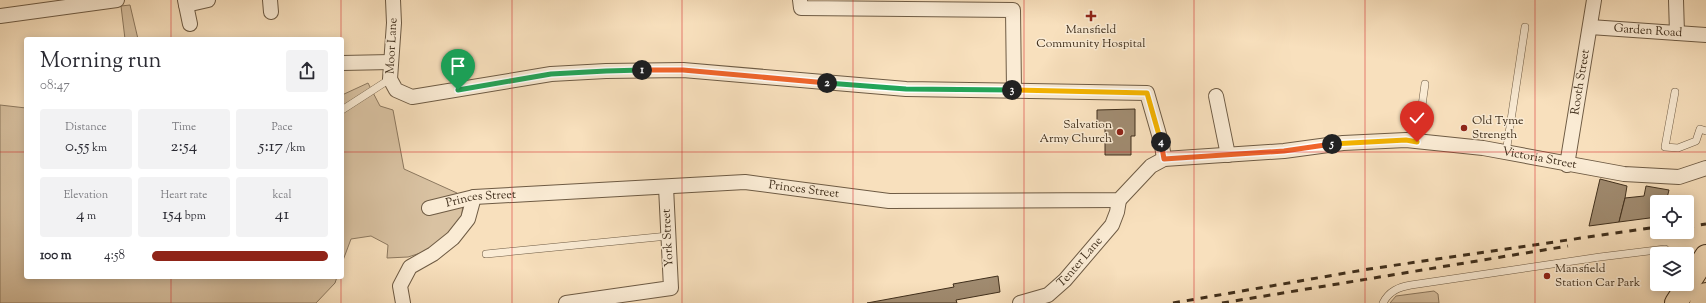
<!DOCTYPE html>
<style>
body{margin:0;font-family:"Sorts Mill Goudy",serif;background:#f2f2f3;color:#2b2b33;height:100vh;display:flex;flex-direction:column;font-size:15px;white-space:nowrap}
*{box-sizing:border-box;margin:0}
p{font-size:13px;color:#7c7c81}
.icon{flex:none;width:22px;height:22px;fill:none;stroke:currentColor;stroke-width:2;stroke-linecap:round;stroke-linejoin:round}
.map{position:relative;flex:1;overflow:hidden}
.details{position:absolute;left:24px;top:37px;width:320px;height:242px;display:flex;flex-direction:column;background:#fff;border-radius:4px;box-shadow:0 2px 10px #0003}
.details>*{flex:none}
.tools{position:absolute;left:1650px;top:195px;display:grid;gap:8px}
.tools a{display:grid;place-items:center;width:44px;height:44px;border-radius:4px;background:#fff;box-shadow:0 2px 10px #0003;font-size:20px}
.pin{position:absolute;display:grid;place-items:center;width:34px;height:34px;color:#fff;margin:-41px -17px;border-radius:50% 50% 50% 0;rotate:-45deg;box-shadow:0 0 4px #0007}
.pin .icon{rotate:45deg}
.km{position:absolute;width:20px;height:20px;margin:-10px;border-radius:50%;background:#222;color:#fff;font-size:11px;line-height:20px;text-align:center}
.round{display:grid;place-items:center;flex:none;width:42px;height:42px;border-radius:4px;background:#f2f2f3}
.headline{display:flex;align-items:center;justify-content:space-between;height:68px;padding:0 16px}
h1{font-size:22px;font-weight:600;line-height:30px}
.figures{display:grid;grid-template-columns:repeat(3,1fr);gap:6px;height:68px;padding:4px 16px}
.figures div{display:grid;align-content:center;border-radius:4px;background:#f2f2f3;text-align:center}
.figures b{font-size:17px;font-weight:600}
.figures small{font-size:11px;font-weight:400}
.figures p{font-size:11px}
ul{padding:0 16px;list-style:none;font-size:13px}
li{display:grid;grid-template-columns:64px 48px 1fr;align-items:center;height:30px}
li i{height:10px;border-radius:5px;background:#8f2418}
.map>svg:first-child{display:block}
.green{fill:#d9c2a2;stroke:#8c785f}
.building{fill:#a08b70;stroke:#402f1c}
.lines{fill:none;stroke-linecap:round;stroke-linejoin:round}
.lane-casing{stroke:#6e5b44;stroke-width:8}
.street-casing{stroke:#6e5b44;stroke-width:16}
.highway-casing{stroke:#402f1c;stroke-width:24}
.lane{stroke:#faebd4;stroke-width:7}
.street{stroke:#faebd4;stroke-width:14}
.highway{stroke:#f8e0bd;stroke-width:22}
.rail{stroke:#402f1c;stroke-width:3;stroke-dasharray:7 7;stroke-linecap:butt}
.split-1-casing{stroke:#fff;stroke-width:8}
.split-2-casing{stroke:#fff;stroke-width:8}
.split-3-casing{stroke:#fff;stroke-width:8}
.split-4-casing{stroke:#fff;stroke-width:8}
.split-5-casing{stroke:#fff;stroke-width:8}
.split-6-casing{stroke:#fff;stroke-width:8}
.split-1{stroke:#22a559;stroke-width:5}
.split-2{stroke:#f0652b;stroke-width:5}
.split-3{stroke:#22a559;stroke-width:5}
.split-4{stroke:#f5b400;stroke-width:5}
.split-5{stroke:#f0652b;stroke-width:5}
.split-6{stroke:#f5b400;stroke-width:5}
.grid{fill:none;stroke:#d62828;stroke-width:1;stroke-opacity:0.55}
.poi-dot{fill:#8f2418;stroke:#faebd4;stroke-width:1.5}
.labels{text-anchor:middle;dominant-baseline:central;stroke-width:3;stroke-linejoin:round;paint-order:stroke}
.poi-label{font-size:12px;fill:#402f1c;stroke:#faebd4;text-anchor:start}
.street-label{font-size:12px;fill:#402f1c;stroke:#faebd4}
</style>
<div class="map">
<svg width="1706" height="303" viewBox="0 0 1706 303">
<rect width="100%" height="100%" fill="#f8e0bd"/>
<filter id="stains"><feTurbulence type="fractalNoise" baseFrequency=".005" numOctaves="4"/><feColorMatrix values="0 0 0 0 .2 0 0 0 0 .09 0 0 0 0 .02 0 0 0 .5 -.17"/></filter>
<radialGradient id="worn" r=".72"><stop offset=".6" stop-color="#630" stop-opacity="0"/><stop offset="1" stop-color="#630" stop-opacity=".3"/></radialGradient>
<g class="green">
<polygon points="130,5 138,39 125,39 121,6"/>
<polygon points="368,83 380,106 393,110 404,169 457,193 463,205 461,220 450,235 430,250 408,257 387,258 388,245 371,236 351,239 342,263 342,95"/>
<polygon points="0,105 26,108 26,277 337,277 335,283 316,303 0,303"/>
<polygon points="1434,291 1438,294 1439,303 1390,303 1396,296"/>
</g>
<g class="building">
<polygon points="1135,109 1135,136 1131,136 1131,155 1105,155 1105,128 1097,128 1097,110"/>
<polygon points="1600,179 1627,186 1625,198 1619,222 1589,226"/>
<polygon points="1646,186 1669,190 1666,202 1657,202 1657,217 1619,222 1625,198 1644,196"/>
<polygon points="998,276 1000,292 956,300 957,303 867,303 954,287 953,284"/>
</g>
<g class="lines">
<g class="lane-casing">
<g id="lane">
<polyline points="1675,92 1665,147 1678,148 1696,141 1700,129 1706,131"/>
<polyline points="342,110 390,79"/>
<polyline points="1417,141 1425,84"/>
<polyline points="1506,153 1525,27"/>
<polyline points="486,254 668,236"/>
<path d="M1383 303C1389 291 1399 287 1411 285L1600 257 1665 249"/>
</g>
</g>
<g class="street-casing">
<g id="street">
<polyline points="185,0 190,24"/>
<polyline points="270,0 271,12"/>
<polyline points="393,0 394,23 390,79 396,90 412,97 551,74 606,71 683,70 906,89 1147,93 1162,145 1164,159"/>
<polyline points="800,0 801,8 1013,10 1014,90"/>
<polyline points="1676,0 1677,33"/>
<polyline points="186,5 208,0"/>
<polyline points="0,16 117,0"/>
<path id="s1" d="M1590 27 1706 35"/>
<polyline points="342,63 391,62"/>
<polyline points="1216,96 1228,155"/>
<path id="s2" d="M1567 165 1594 0"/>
<path id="s3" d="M429 208 474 197 745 182 889 201 1119 200 1151 166 1164 159 1284 151 1343 143 1406 140 1483 148 1624 174 1679 177 1706 168"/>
<polyline points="403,303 400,286 410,267 433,254 453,238 468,219 474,197"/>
<polyline points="566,303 671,288 666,187"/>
<path id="s4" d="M1020 303 1048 295 1065 280 1112 225 1117 212 1119 200"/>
</g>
</g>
<g class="highway-casing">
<g id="highway">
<polyline points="1676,303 1706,256"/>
<polyline points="1701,303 1706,294"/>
</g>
</g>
<use href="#lane" class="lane"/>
<use href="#street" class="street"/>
<use href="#highway" class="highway"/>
<g class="rail">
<polyline points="1687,227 1706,224"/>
<polyline points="1173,303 1369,269 1657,227"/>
<polyline points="1222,303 1568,246"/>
</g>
</g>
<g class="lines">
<g class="split-1-casing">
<polyline id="split-1" points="458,90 551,74 606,71 642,70"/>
</g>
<g class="split-2-casing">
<polyline id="split-2" points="642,70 683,70 827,83"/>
</g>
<g class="split-3-casing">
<polyline id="split-3" points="827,83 906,89 1012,90"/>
</g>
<g class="split-4-casing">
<polyline id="split-4" points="1012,90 1147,93 1161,142"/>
</g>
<g class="split-5-casing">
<polyline id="split-5" points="1161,142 1164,159 1284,151 1332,144"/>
</g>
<g class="split-6-casing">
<polyline id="split-6" points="1332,144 1406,140 1417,142"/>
</g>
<use href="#split-1" class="split-1"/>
<use href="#split-2" class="split-2"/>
<use href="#split-3" class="split-3"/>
<use href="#split-4" class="split-4"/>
<use href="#split-5" class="split-5"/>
<use href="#split-6" class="split-6"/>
</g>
<path class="grid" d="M171 0V39M341 0V39M512 0V303M682 0V303M853 0V303M1024 0V303M1194 0V303M1365 0V303M1535 0V303M0 152H26M342 152H1706M171 277V303M341 277V303"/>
<g class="poi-dot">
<path d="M1089 10h4v4h4v4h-4v4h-4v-4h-4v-4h4z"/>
<circle cx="1464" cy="128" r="4"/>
<circle cx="1120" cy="132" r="4"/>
<circle cx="1547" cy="276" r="4"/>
</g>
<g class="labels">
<g class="poi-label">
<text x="1091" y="30" text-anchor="middle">Mansfield<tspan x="1091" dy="14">Community Hospital</tspan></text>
<text x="1472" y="121">Old Tyme<tspan x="1472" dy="14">Strength</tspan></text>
<text x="1112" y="125" text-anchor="end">Salvation<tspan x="1112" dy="14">Army Church</tspan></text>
<text x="1555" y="269">Mansfield<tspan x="1555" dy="14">Station Car Park</tspan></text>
</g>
<g class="street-label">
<text stroke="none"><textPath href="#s1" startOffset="58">Garden Road</textPath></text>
<text transform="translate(392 46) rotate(-87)">Moor Lane</text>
<text stroke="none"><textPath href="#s2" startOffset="84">Rooth Street</textPath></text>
<text stroke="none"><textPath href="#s3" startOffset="1132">Victoria Street</textPath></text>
<text stroke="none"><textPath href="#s3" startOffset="377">Princes Street</textPath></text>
<text stroke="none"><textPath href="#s3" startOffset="53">Princes Street</textPath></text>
<text transform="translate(668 238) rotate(-93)">York Street</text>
<text stroke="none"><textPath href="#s4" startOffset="75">Tenter Lane</textPath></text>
</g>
</g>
<rect width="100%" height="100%" filter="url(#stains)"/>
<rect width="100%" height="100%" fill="url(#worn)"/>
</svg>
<div class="tools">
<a><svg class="icon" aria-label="locate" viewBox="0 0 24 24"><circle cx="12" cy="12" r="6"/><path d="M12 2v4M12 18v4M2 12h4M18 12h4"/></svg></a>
<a><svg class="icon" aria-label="layers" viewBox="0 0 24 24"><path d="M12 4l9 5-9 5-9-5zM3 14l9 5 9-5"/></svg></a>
</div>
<div class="pin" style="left:458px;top:90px;background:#1e9e55"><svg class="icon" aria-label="arrive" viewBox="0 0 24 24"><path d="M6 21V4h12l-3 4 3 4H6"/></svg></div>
<div class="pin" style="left:1417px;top:142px;background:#d93025"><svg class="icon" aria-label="check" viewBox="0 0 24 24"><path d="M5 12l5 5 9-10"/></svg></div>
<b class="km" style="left:642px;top:70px">1</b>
<b class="km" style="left:827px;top:83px">2</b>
<b class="km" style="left:1012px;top:90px">3</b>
<b class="km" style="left:1161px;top:142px">4</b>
<b class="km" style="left:1332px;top:144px">5</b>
<section class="details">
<div class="headline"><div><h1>Morning run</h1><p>08:47</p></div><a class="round"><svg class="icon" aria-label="share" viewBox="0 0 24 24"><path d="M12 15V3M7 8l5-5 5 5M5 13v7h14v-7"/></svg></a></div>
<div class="figures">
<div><p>Distance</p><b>0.55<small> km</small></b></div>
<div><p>Time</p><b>2:54</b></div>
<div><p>Pace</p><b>5:17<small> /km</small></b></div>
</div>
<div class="figures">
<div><p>Elevation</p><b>4<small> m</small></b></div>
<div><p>Heart rate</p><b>154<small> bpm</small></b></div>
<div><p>kcal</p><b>41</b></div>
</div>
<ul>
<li><b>100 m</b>4:58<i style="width:100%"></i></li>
</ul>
</section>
</div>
